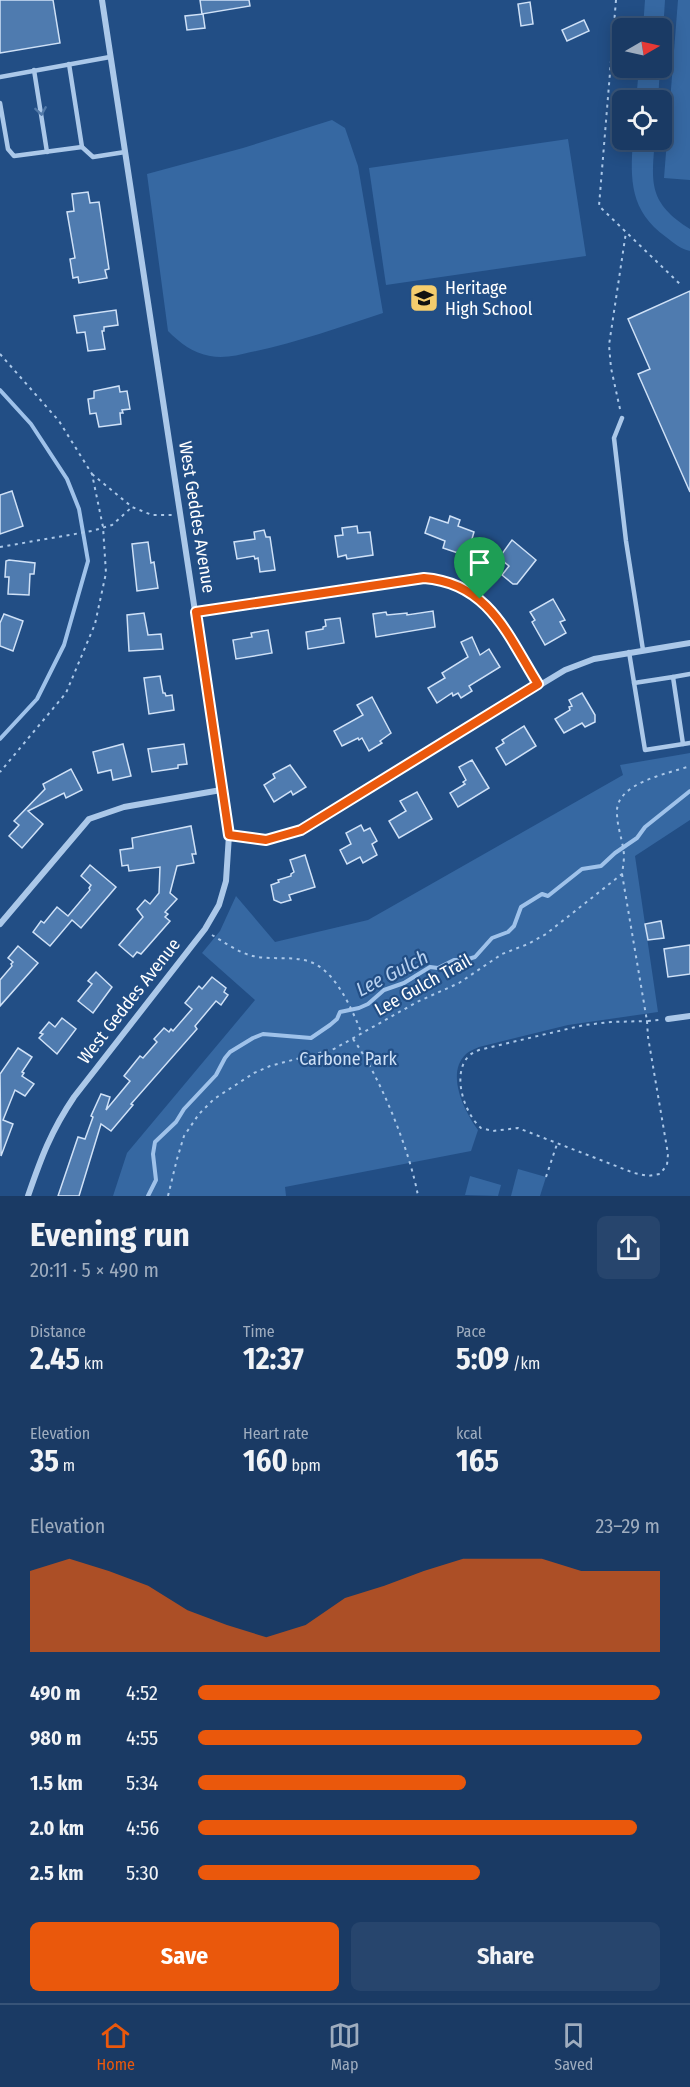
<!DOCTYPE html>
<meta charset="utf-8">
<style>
body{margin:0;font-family:"Fira Sans Condensed",sans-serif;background:#27456d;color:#f1f3f6;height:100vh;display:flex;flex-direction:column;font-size:22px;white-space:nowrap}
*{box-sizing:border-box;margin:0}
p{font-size:20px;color:#9fadbf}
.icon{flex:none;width:33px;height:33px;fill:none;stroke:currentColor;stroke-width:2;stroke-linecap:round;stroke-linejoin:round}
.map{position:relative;height:1196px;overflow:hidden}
.sheet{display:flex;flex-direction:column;background:#1a3a64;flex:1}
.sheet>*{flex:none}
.needle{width:39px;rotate:81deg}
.buttons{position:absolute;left:612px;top:18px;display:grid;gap:12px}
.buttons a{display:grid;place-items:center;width:60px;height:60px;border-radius:9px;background:#1a3a64;box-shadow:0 3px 15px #0003,0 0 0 2px #385478;font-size:30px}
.pin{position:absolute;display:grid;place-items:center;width:51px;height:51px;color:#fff;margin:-62px -26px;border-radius:50% 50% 50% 0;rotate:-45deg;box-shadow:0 0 6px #0007}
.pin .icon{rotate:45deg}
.round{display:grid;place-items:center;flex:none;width:63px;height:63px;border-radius:9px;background:#27456d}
.summary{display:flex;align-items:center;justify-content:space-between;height:102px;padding:0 30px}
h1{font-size:33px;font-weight:700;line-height:45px}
.stats{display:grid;grid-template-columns:repeat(3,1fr);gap:9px;height:102px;padding:6px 30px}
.stats div{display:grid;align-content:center}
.stats b{font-size:30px;font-weight:700}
.stats small{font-size:16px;font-weight:400}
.stats p{font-size:16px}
.chart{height:168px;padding:12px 30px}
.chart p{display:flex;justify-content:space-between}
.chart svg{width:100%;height:108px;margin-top:6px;fill:#ea580c;opacity:.7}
.action{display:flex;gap:12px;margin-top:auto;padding:12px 30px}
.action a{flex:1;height:69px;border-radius:9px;background:#ea580c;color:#fff;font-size:24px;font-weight:700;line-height:69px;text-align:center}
.action a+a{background:#27456d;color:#f1f3f6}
ul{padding:0 30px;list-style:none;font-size:20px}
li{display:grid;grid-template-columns:96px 72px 1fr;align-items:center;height:45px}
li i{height:15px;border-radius:8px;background:#ea580c}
.tab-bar{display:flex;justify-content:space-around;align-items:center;height:84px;border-top:2px solid #385478;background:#1a3a64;font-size:16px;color:#9fadbf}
.tab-bar a{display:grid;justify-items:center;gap:3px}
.tab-bar .selected{color:#ea580c}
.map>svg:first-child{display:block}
.green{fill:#3668a2}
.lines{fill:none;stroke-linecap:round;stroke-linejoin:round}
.stream{stroke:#9fc2ea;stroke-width:4}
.building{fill:#4f7baf;stroke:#cfe1f7;stroke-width:1.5}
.path{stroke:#abc8e9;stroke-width:2;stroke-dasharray:3 4.5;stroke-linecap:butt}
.lane{stroke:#abc8e9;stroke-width:4.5}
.street{stroke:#abc8e9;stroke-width:6}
.oneway{stroke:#5279a8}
.route-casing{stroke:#fff;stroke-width:12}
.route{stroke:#ea580c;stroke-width:8}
.labels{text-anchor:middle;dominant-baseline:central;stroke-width:4.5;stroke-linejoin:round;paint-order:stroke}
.poi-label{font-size:18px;fill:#fff;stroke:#224e85;text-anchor:start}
.street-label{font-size:18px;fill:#fff;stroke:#224e85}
.park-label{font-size:18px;fill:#cfe1f7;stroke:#224e85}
.water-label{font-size:20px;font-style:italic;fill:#b7d1f0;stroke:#224e85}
</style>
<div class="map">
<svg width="690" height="1196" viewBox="0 0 690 1196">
<rect width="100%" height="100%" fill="#224e85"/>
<g class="green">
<polygon points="645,0 665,0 662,48 662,28 643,28"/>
<polygon points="678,0 690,0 690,180 664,178"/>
<polygon points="639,68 660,68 658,100 636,100"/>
<path d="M332 120 345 128 358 166 383 313C340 327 296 343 251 352 238 355 224 359 210 356 193 353 180 343 168 331L147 174 243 148Z"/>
<polygon points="568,139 586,256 386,285 369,168"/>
<path d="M633 140H655C651 184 649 203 690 229V251C680 249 674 243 666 237 630 211 630 180 633 140Z"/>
<path d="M690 753V820L635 856 658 1012 568 1025 479 1047C475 1049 469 1051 466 1054 445 1074 465 1112 478 1130L471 1151 285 1187 286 1196H113L127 1153 255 1000 202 953 220 931 236 896 275 942 368 920 623 775 620 765Z"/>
<polygon points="518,1169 546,1177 540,1196 511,1196"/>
<polygon points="470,1176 501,1185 498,1196 465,1195"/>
</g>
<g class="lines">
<g class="stream">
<polyline points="0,390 31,424 67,479 79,509 88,561 64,645 37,699 0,739"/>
<polyline points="148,1196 156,1180 153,1154 155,1142 176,1122 184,1109 216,1075 225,1058 230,1052 253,1038 263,1034 311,1038 330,1025 337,1019 340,1012 359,1008 368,1004 384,990 404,983 430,967 438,968 454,960 465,960 475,957 492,938 508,932 514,926 521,907 542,894 548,896 582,869 601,866 615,853 637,838 645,827 690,791"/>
</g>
</g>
<g class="building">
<polygon points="0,0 53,0 60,43 0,53"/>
<polygon points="200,0 249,0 250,6 202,14"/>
<polygon points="530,2 533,24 521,26 518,4"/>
<polygon points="203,14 205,28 187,30 185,16"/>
<polygon points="584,20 589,31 567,41 562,30"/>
<polygon points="88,192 90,203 99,202 109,269 105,270 107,278 79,283 78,277 73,278 70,259 75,258 67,212 74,211 72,194"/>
<polygon points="690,291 690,492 638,374 650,369 628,319"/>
<polygon points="116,310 118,325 104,327 104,331 102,331 105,349 88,351 85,332 77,333 74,316"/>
<polygon points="119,386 120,392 127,391 130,409 122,410 123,413 120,413 121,424 99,427 96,413 90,414 88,399 94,398 94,391"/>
<polygon points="12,491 23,526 0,534 0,495"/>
<polygon points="450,516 460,520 458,526 474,532 467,556 443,548 445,541 425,533 430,517 448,523"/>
<polygon points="357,526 358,533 370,532 373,555 347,559 346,555 338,557 335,536 343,535 342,528"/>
<polygon points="264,530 266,537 270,537 275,570 260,572 258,558 255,559 254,556 237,559 234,542 255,539 254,532"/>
<polygon points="512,540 536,560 517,584 513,584 502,575 509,566 499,558"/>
<polygon points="148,542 151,563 154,562 158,588 137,591 132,544"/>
<polygon points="9,560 35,563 34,574 30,574 29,595 8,594 9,577 5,577 6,561"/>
<polygon points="553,599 565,620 560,622 566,633 545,645 532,622 535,620 530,612"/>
<polygon points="433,611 435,627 376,637 373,614 386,612 387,615 407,613 407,615"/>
<polygon points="144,613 148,635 161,634 163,649 129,651 127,615"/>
<polygon points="4,614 23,621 13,651 0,646 0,623"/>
<polygon points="340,618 344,643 308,649 306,632 323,629 323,627 326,626 325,620"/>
<polygon points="268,630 272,653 236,659 233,640 252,637 251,633"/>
<polygon points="472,637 480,655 489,649 500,667 469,686 472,691 461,698 458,693 453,696 452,693 437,703 428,688 445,678 442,673 468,657 461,642"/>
<polygon points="160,676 163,693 165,693 166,696 172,695 174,710 149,714 144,678"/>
<polygon points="582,693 595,715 595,722 585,727 582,723 564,733 555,719 570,710 569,707 572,706 569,700"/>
<polygon points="372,697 391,733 380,741 382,743 369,751 362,738 359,740 358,738 342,746 334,731 363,715 357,705"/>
<polygon points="524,726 536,746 506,765 496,748 504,743 502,740"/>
<polygon points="123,744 131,776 113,780 111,770 98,773 93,752"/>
<polygon points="184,744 187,764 178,765 178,768 152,772 148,749"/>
<polygon points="472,760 489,788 458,807 450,793 465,784 463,782 466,780 459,767"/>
<polygon points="290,765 306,787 293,795 291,791 274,802 264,785 275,778 273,774"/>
<polygon points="71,769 82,790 66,798 64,793 28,811 43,824 22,848 9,836 19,825 14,821 45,789 43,784"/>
<polygon points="417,792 432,819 399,838 389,821 406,811 400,801"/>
<polygon points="361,825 364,831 370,828 377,841 372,844 377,855 363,863 360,857 347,864 340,850 351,844 346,833"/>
<polygon points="191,826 196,854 192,854 194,863 177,866 170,893 177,899 165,912 168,914 165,917 170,921 141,954 137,952 133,957 119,945 143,917 137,909 145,900 150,904 159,893 160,867 129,871 128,865 122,866 120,850 133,848 132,838"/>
<polygon points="305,855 315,887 289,895 291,900 281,903 274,900 271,885 279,882 278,880 291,876 291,874 294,872 290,860"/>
<polygon points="90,865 116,887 81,928 72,920 50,946 33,932 41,921 44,923 57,907 68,916 90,890 89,888 91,885 81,876"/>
<polygon points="661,921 664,938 648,940 645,924"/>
<polygon points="690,945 690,974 668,977 664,949"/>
<polygon points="18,946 38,963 0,1006 0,980 12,966 11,964 13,962 8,958"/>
<polygon points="96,972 112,987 93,1013 78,1001 92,984 88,981"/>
<polygon points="212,977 226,988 224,992 228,995 221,1005 216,1001 195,1026 197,1029 131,1104 133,1105 111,1131 101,1124 79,1196 58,1196 78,1137 85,1139 93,1117 91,1116 101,1094 110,1097 106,1110 130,1081 124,1076 140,1056 143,1058 157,1042 154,1039 164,1028 169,1032 171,1029 173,1031 192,1009 185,1003 199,986 202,989"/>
<polygon points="62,1018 76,1029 57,1054 39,1038 43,1034 40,1033 49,1022 55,1027"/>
<polygon points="18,1048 32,1057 22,1072 24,1073 22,1076 34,1084 25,1096 15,1090 3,1120 13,1124 1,1156 0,1074"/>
</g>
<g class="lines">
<g class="path">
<polyline points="616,0 599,206 682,286"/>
<polyline points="0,354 59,421 92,474 103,527 106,573 95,624 66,693 0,772"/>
<polyline points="620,409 611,368 609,345 626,232"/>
<polyline points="92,474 132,507 152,515 172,515"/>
<polyline points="0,547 92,531 112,525 132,507"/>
<polyline points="622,874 647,1021 659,1020"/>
<path d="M212 935C224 942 239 953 253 956 274 961 298 954 317 965 339 978 353 1012 362 1034"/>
<path d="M647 1021 648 1037 668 1154 667 1165 660 1174 648 1176 634 1173 518 1128 493 1131 481 1128C465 1114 452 1077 467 1058 470 1054 474 1052 479 1050L584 1025 611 1022Z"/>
<path d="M353 1039C380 1076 410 1151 418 1196"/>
<polyline points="546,1177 557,1144"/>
<path d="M168 1196 177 1159 184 1136 199 1114 214 1099 254 1073 270 1066 334 1049 417 1002 459 983 502 954 528 944 546 934 622 874C623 867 624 861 624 855 623 841 617 827 617 813 615 783 667 774 690 766"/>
</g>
<g class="lane">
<polyline points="69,64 82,147"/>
<polyline points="34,70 47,152"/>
<polyline points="0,77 110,57"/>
<polyline points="0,103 8,149 14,156 82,147 93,157 125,152"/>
<polyline points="622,418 614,438 626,541 643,650"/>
<polyline points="629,652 645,750 690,743"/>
<polyline points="673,677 690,674"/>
<polyline points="634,683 673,677 683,744"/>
</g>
<g class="street">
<path d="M196 612 410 579C482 571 507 633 538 684"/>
<polyline points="229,835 266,840 301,830 565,670 594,659 690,643"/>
<polyline points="0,924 89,819 124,807 221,790"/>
<polyline points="668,1019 690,1016"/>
<path d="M28 1196C41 1158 51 1131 74 1097L205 929 219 905 226 881 229 835 102 0"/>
</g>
</g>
<defs><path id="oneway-chevron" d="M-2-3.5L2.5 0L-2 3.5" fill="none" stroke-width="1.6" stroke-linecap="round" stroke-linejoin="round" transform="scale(1.5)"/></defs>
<use class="oneway" href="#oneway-chevron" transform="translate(41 111) rotate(81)"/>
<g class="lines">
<g class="route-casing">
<path id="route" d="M424 578C489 583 508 636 538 684L301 830 266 840 229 835 196 612Z"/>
</g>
<use href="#route" class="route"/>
</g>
<defs>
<g id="school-square" transform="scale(1.5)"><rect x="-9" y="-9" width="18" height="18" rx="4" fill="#f5cd6d" stroke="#224e85"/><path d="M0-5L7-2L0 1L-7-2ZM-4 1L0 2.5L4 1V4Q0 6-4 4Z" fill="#111"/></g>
</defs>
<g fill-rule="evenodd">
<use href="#school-square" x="424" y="298"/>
</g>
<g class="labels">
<g class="poi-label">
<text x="445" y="288">Heritage<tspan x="445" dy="21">High School</tspan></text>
</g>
<g class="street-label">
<text transform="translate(197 517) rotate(81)">West Geddes Avenue</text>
<text transform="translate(423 985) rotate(-29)">Lee Gulch Trail</text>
<text transform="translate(129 1001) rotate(-52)">West Geddes Avenue</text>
</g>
<g class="park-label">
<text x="348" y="1059">Carbone Park</text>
</g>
<g class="water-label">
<text transform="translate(392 973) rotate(-27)">Lee Gulch</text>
</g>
</g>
</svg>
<div class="buttons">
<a><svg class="needle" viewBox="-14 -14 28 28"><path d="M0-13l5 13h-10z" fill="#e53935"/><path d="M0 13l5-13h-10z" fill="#9fadbf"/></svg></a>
<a><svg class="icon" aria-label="locate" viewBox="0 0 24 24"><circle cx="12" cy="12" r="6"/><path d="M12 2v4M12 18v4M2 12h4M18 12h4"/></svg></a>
</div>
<div class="pin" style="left:480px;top:599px;background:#1e9e55"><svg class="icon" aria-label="arrive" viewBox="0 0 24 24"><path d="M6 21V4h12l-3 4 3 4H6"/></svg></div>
</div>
<section class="sheet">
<div class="summary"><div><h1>Evening run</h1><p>20:11 · 5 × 490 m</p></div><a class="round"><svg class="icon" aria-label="share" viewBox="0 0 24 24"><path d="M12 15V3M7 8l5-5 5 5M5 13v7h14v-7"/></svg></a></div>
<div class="stats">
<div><p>Distance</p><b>2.45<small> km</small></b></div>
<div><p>Time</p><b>12:37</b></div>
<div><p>Pace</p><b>5:09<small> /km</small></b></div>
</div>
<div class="stats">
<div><p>Elevation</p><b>35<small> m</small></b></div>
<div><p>Heart rate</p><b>160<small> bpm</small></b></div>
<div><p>kcal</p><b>165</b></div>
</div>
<div class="chart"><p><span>Elevation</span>23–29 m</p>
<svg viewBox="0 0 160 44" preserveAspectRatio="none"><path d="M0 44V11L10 6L20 11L30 17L40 27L50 33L60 38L70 33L80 22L90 17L100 11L110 6L120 6L130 6L140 11L150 11L160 11V44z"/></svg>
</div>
<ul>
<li><b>490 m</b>4:52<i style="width:100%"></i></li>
<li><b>980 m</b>4:55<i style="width:96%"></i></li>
<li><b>1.5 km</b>5:34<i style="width:58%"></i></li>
<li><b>2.0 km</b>4:56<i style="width:95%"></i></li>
<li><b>2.5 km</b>5:30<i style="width:61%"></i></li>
</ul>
<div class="action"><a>Save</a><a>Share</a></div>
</section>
<nav class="tab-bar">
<a class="selected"><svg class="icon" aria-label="home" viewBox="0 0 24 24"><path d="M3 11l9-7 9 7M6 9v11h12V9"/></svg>Home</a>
<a><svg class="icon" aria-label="map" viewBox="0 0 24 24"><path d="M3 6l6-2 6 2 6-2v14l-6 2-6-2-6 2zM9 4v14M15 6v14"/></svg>Map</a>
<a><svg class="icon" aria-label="saved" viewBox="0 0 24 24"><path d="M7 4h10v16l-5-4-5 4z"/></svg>Saved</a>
</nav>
